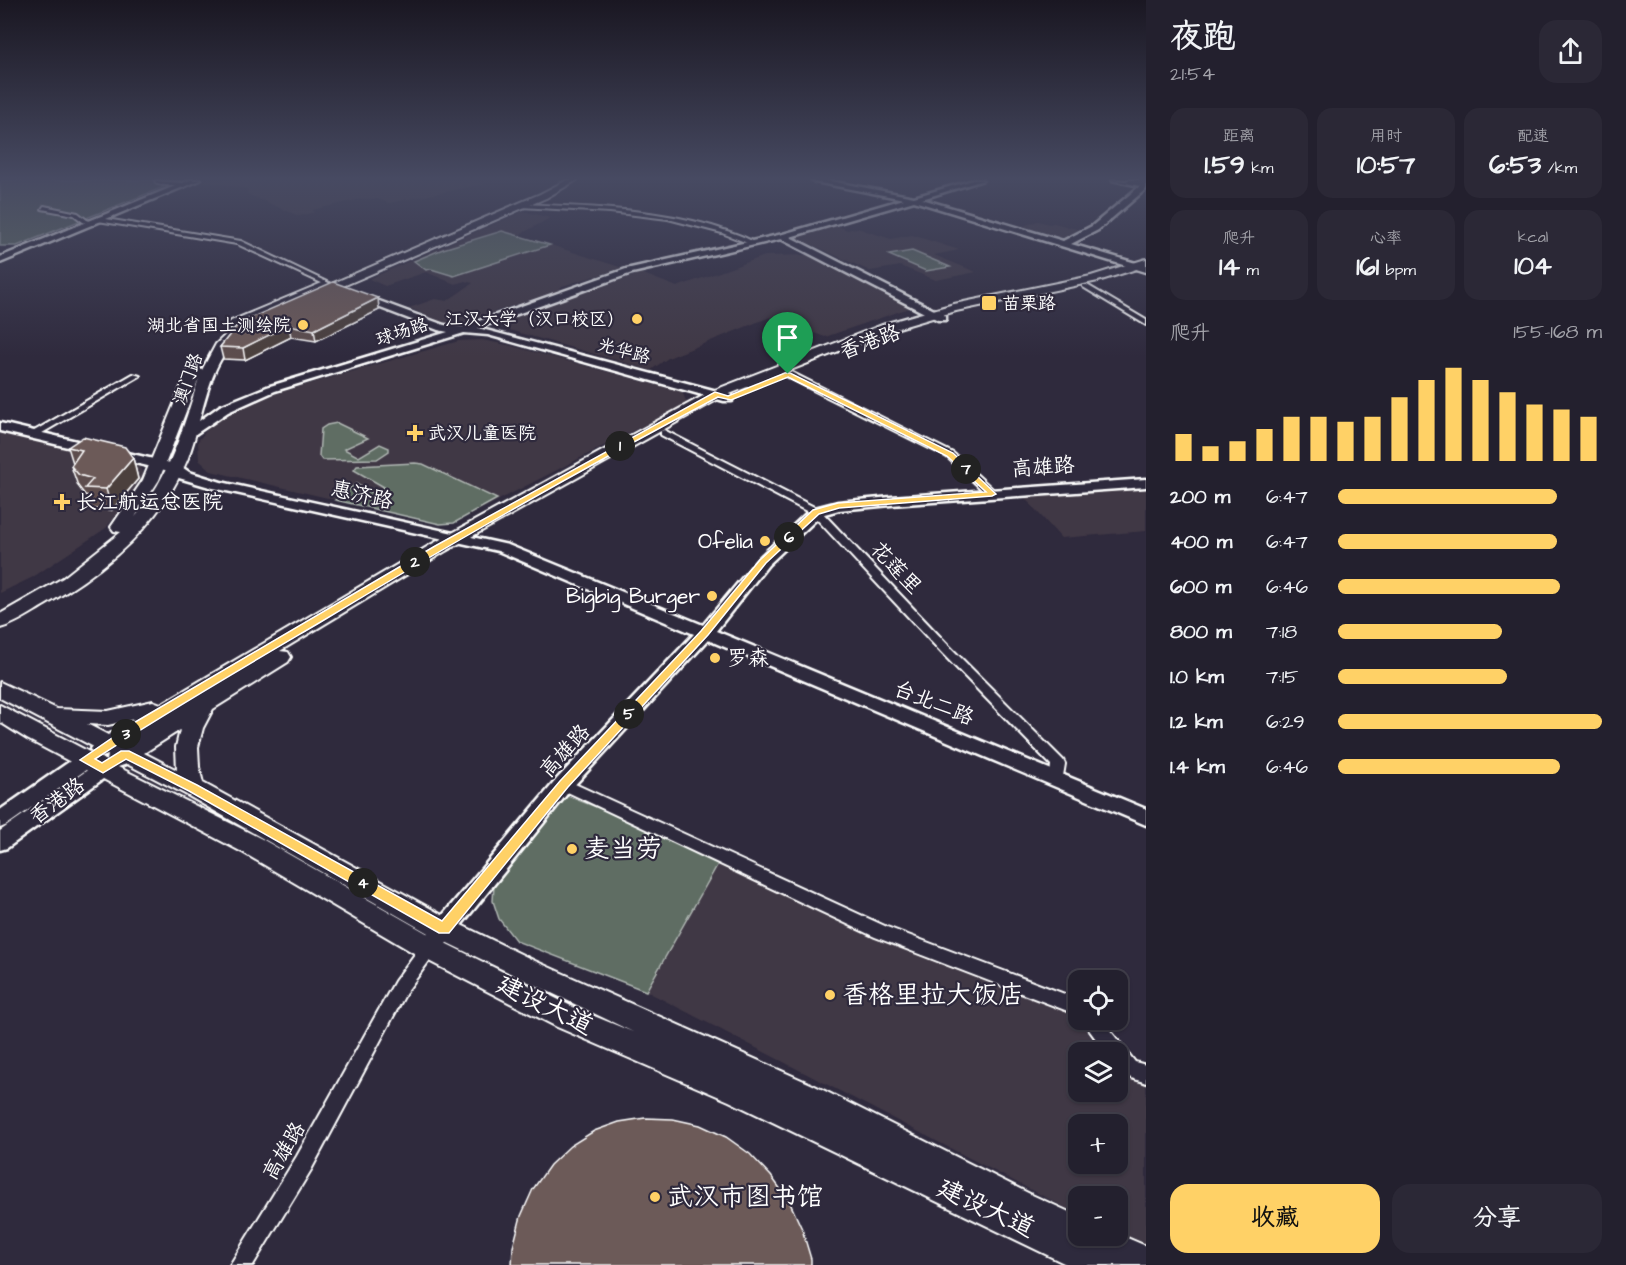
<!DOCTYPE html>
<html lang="zh">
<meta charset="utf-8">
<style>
body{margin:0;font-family:"Architects Daughter","LXGW WenKai TC",sans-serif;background:#2b2836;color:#f1f3f6;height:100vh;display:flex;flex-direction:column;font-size:22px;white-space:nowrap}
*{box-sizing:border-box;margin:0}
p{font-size:20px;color:#a3a3aa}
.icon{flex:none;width:33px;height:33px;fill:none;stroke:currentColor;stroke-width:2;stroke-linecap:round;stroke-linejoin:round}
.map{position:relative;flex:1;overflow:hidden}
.panel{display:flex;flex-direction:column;background:#23202e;width:480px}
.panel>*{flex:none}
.controls{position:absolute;left:1068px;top:970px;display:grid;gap:12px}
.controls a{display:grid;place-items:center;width:60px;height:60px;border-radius:12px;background:#23202e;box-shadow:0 2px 4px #0004,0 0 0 2px #403e4a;font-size:30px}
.pin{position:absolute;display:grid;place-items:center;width:51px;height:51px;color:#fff;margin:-62px -26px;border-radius:50% 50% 50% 0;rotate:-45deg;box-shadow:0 0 6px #0007}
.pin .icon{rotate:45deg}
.km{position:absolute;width:30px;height:30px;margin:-15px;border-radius:50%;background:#222;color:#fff;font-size:16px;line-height:30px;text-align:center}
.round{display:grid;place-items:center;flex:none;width:63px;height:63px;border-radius:18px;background:#2b2836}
.headline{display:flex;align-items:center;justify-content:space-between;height:102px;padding:0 24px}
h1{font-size:33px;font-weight:800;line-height:45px}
.stats{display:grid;grid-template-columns:repeat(3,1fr);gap:9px;height:102px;padding:6px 24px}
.stats div{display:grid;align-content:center;border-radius:15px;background:#2b2836;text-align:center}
.stats b{font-size:26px;font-weight:800}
.stats small{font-size:16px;font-weight:400}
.stats p{font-size:16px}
.chart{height:168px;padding:12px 24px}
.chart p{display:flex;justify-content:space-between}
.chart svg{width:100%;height:108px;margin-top:6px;stroke:#ffd166;stroke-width:6}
.primary-button{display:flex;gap:12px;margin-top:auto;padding:12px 24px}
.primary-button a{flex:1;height:69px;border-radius:18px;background:#ffd166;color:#111;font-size:24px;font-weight:800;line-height:69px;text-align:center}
.primary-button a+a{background:#2b2836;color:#f1f3f6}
ul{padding:0 24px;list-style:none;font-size:20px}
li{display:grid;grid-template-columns:96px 72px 1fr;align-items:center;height:45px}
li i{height:15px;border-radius:8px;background:#ffd166}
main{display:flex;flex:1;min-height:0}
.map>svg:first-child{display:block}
.built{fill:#413845;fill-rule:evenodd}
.green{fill:#5f6d64;stroke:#afb6b2;stroke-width:1.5}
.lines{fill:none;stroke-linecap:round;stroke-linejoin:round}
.street-casing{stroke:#fff;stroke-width:4}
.secondary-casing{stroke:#fff;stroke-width:5}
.primary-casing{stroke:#fff;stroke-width:4}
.street{fill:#2f2a3d;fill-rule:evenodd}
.secondary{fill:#2f2a3d;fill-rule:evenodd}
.primary{fill:#2f2a3d;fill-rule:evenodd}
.wall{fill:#5d4d4d;stroke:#fff;stroke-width:1.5}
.shaded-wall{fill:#4c3f3e;stroke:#fff;stroke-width:1.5}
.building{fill:#6c5a59;stroke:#fff;stroke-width:1.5}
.route{fill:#ffd166;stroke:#fff;stroke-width:1.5;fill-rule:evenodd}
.poi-dot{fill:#ffd166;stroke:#2f2a3d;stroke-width:2}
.labels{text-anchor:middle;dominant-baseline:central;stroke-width:4.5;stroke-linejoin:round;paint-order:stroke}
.far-poi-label{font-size:18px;fill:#fff;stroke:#2f2a3d;text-anchor:start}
.far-street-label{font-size:18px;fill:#fff;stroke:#2f2a3d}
.street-label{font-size:21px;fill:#fff;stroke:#2f2a3d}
.poi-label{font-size:21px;fill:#fff;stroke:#2f2a3d;text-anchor:start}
.near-poi-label{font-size:26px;fill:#fff;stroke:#2f2a3d;text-anchor:start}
.near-street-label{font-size:26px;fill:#fff;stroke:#2f2a3d}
</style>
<main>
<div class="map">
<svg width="1146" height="1265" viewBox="0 0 1146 1265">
<rect width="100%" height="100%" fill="#2f2a3d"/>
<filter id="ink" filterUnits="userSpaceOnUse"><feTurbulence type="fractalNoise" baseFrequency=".0167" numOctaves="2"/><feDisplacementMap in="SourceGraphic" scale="12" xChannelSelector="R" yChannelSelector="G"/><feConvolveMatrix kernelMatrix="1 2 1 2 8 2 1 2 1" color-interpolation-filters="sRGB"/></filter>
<g filter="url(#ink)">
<g class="built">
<polygon points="207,180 474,180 484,184 389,203 378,199 361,199 312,210 315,212 299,216 247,194 248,189 203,181"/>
<polygon points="523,211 550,218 519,235 623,268 562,286 559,290 452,326 409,308 435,299 447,301 473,283 465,281 455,284 426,272 385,286 369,279"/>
<polygon points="1038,221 1049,224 1054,223 1084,231 1068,239 1023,226"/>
<polygon points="836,225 847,230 857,228 891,239 912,235 959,250 934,255 976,272 936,280 900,266 870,271 793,236"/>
<polygon points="810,255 912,307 825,337 770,317 668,358 651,370 502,328 502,321 641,273 677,287 765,256"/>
<polygon points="482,340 512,346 682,392 687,403 454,523 440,524 211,471 199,460 198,441 210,426 232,412 277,393 459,341"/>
<polygon points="0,433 140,467 144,476 106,528 33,577 0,593"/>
<polygon points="1146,488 1146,531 1061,538 1023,496"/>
<path d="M723 855 1074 1013 1102 1053H1078V1092H1118V1074L1146 1084V1249L1118 1234V1197H1078V1214L646 991ZM1078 1125H1118V1164H1078Z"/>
</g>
<g class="green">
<polygon points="0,180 181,180 17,246 0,246"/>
<polygon points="502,231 550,245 454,276 431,269 426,270 414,261 443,249"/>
<polygon points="912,251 950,267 926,271 889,255"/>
<polygon points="337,423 368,438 344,449 359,457 380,444 389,448 389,451 377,459 322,460 319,456 321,429 327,425"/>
<polygon points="415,463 423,464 497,499 454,523 440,524 335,500 356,484 372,493 384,487 354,470 357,466"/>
<polygon points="565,795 723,855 646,991 516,941 499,919 493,901 494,885"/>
</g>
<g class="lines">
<g class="street-casing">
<g id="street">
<polygon points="155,181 184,183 187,185 184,187 157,184"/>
<path d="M522 204C586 207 650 208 712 226 726 231 743 235 755 243L750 244 722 233 668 219 610 212 520 207Z"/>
<polygon points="44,206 78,213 87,220 96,223 93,225 83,222 74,215 42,209"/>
<polygon points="100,218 241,241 331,284 326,285 237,244 98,221"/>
<polygon points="1083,285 1087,285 1146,320 1146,325 1083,287"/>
<polygon points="785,372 791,372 953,453 997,493 996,495 988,495 947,457 785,376"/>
<polygon points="133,374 140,376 37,436 34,437 29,434"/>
<polygon points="664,430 820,510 949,646 1063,760 1065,764 1062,782 1052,782 1050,778 1051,765 941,652 812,514 661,435 661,431"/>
<polygon points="564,779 887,927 1078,999 1078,1015 875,937 559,788 557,784 559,780"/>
<polygon points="429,941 435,943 437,948 435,953 407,991 311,1170 253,1265 230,1265 297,1156 395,981 423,943"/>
<path d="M1082 1020H1102L1135 1062 1146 1065V1083C1125 1075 1118 1078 1118 1053H1106Z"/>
</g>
</g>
<g class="secondary-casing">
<g id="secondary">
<polygon points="190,180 200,180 0,263 0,257"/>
<polygon points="812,180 825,180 914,197 973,180 983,180 922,199 1063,241 1092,226 1140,186 1112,180 1146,183 1146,189 1098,230 1071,244 1146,266 1146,272 914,201 790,237 946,316 946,320 938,320 781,239 632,273 478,328 732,395 732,401 724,401 488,335 464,333 275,391 228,412 191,437 187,438 181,434 220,406 267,387 448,332 438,330 357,299 357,295 363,295 444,325 462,327 626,269 783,234 904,199 815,182"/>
<polygon points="0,423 179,465 189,472 221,482 508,545 703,625 758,559 811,509 838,502 891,497 1146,479 1146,487 891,505 839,510 821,515 768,565 716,631 1146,809 1146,825 708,640 571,789 437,955 429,958 421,955 418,948 421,941 557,779 694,634 498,551 213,488 179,478 169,471 0,431"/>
<polygon points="86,753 93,755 96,760 93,765 7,825 0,828 0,810 79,755"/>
<polygon points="103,762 110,764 113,769 110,774 7,848 0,850 0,831 96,764"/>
</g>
</g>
<g class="primary-casing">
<g id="primary">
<path d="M567 180H577L546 198 320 296 311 295 252 321 254 324 252 327C206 355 206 411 188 458 161 524 105 571 45 605 31 613 16 624 0 628V614L63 578 121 532 114 531 111 527 143 480 188 370 195 366 202 370 216 344 234 327 229 324 231 321 322 283 331 284 540 194ZM199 378C183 428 170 477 135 517L159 480Z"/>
<polygon points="1127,180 1146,180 1146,185 1128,182"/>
<path d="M1146 259V266L1098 281 956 311 895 329 722 397 444 552 280 651 288 652 291 657 288 662 213 709 203 728 198 747 199 767 203 783 453 921 535 961 813 1085 1032 1195 1078 1216V1236H1118V1234L1146 1246V1265H1068L729 1101 557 1027 419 956 244 853 27 739 0 722V705L93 754 90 749 92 746 0 698V682L57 709 108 711 153 701 161 704 432 544 712 391 887 323 954 304 1091 276ZM134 719 108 735 87 724 108 725ZM180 730 176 747 177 770 144 753ZM95 755 101 757 108 755 107 761ZM127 764 185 794 435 937 633 1032 577 1009 439 940 262 839 118 767Z"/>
</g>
</g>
<use href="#street" class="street"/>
<use href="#secondary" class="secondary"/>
<use href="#primary" class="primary"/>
</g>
<g class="wall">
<polygon points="378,298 379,310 316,341 291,337 245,360 223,359 220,347 239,323"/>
<polygon points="68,447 133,458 138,479 112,510 92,509 88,496 85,495 78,486 71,466 73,463"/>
</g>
<g class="shaded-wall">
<polygon points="378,298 379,310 316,341 314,330"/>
<polygon points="289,325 291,337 245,360 243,348"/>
<polygon points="133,458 138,479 112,510 106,489"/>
</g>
<g class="building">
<polygon points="333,282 378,298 314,330 289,325 243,348 220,347 239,323"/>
<polygon points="83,437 125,447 133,458 106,489 85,488 93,479 79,475 71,466 82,450 68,447"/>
<polygon points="645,1118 673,1119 700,1125 726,1137 750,1154 771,1176 789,1201 802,1229 811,1259 811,1265 512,1265 513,1247 521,1216 533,1189 550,1165 570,1146 594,1131 619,1122"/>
</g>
</g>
<linearGradient id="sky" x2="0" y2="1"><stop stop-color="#1a1722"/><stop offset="0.5" stop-color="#474a62"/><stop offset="1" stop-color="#474a62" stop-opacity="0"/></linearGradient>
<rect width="1146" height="357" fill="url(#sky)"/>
<path class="route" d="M785 373H790L953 453 996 494 992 496 839 508 819 514 766 563 708 635 568 787 449 933H439L189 791 126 759 103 773 80 760 137 721 435 546 715 392 728 396ZM788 377 947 456 986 492 838 503 813 510 760 560 701 631 560 781 442 921 197 785 129 751H121L102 763 95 759C168 711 244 667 319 623 450 544 583 468 718 397L731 400Z"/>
<g class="poi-dot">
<rect x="981" y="295" width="16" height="16" rx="3"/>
<circle cx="637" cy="319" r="6"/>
<circle cx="303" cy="325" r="6"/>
<path d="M412 424h6v6h6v6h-6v6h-6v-6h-6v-6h6z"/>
<path d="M59 493h6v6h6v6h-6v6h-6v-6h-6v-6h6z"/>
<circle cx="765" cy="541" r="6"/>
<circle cx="712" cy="596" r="6"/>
<circle cx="715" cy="658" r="6"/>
<circle cx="572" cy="849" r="6"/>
<circle cx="830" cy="995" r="6"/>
<circle cx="655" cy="1197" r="6"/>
</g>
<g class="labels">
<g class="far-poi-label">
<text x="1002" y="303">苗栗路</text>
<text x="625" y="319" text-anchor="end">江汉大学（汉口校区）</text>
<text x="291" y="325" text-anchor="end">湖北省国土测绘院</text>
<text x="428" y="433">武汉儿童医院</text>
</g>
<g class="far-street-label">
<text transform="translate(402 332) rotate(-18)">球场路</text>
<text transform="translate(624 351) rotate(15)">光华路</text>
<text transform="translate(188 379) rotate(-70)">澳门路</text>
</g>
<g class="street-label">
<text transform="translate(870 342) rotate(-20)">香港路</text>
<text transform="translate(1043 467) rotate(-4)">高雄路</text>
<text transform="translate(362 495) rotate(13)">惠济路</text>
<text transform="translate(896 568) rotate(47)">花莲里</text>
<text transform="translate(934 703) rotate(22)">台北二路</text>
<text transform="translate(565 751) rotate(-48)">高雄路</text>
<text transform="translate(57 801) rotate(-36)">香港路</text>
<text transform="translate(284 1151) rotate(-60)">高雄路</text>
</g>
<g class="poi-label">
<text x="76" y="502">长江航运总医院</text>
<text x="753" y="541" text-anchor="end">Ofelia</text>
<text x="700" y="596" text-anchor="end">Bigbig Burger</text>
<text x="727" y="658">罗森</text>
</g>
<g class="near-poi-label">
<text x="584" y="849">麦当劳</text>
<text x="842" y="995">香格里拉大饭店</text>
<text x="667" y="1197">武汉市图书馆</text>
</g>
<g class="near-street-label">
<text transform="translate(545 1005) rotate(26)">建设大道</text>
<text transform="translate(986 1208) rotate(25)">建设大道</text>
</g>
</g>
</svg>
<div class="controls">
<a><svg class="icon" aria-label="locate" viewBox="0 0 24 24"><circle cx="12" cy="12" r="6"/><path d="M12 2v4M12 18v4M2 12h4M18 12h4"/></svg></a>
<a><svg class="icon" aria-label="layers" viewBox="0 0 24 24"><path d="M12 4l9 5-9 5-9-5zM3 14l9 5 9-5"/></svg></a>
<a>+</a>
<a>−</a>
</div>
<div class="pin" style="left:788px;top:374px;background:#1e9e55"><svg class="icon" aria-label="arrive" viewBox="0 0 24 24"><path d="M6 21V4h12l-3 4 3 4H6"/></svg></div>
<b class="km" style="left:620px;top:446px">1</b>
<b class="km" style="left:415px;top:562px">2</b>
<b class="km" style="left:126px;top:734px">3</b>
<b class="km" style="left:363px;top:883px">4</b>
<b class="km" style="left:629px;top:714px">5</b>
<b class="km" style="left:789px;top:537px">6</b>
<b class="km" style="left:966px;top:469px">7</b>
</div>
<section class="panel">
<div class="headline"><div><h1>夜跑</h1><p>21:54</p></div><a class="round"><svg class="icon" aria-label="share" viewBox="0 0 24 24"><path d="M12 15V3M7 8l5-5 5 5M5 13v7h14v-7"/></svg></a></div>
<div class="stats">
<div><p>距离</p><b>1.59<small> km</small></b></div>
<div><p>用时</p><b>10:57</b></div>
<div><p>配速</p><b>6:53<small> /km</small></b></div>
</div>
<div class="stats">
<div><p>爬升</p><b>14<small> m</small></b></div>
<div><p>心率</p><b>161<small> bpm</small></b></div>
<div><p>kcal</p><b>104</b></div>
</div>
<div class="chart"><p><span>爬升</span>155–168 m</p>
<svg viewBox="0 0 160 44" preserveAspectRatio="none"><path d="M5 44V33M15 44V38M25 44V36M35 44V31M45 44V26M55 44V26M65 44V28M75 44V26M85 44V18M95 44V11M105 44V6M115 44V11M125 44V16M135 44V21M145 44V23M155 44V26"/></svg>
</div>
<ul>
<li><b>200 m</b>6:47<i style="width:83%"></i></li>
<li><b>400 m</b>6:47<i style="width:83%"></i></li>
<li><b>600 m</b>6:46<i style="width:84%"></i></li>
<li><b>800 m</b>7:18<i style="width:62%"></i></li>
<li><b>1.0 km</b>7:15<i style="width:64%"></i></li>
<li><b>1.2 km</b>6:29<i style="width:100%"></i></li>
<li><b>1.4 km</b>6:46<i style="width:84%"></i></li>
</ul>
<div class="primary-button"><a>收藏</a><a>分享</a></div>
</section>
</main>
